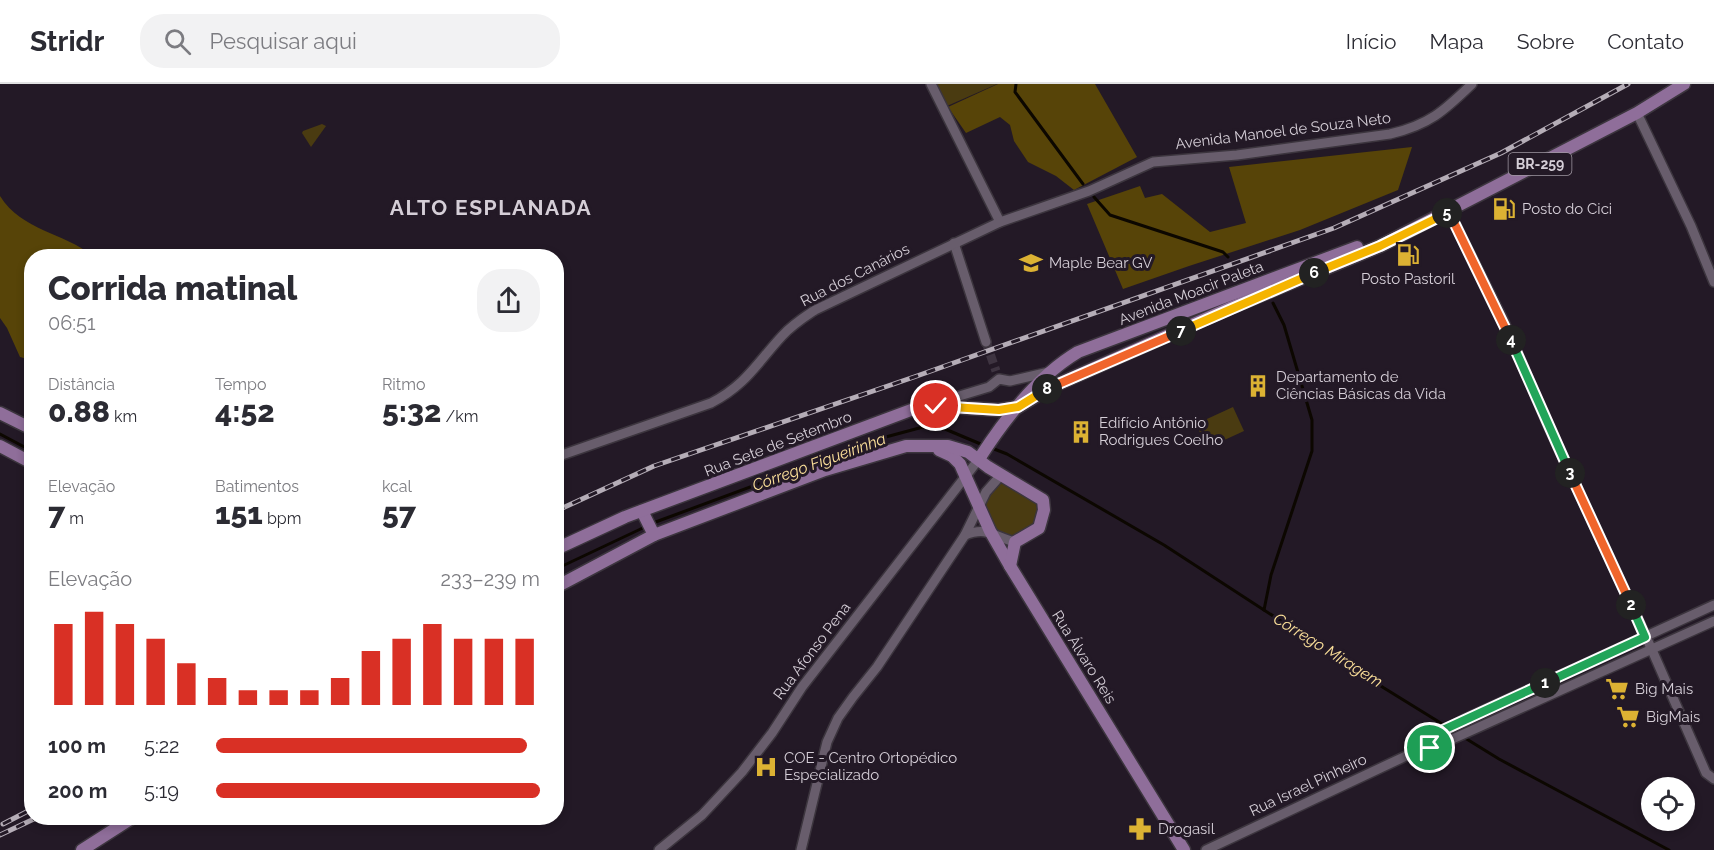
<!DOCTYPE html>
<html lang="pt">
<meta charset="utf-8">
<style>
body{margin:0;font-family:Raleway,sans-serif;background:#f2f2f3;color:#2b2b33;height:100vh;display:flex;flex-direction:column;font-size:22px;white-space:nowrap}
*{box-sizing:border-box;margin:0}
p{font-size:20px;color:#7c7c81}
.icon{flex:none;width:33px;height:33px;fill:none;stroke:currentColor;stroke-width:2;stroke-linecap:round;stroke-linejoin:round}
.map{position:relative;flex:1;overflow:hidden}
.details{position:absolute;left:24px;top:165px;width:540px;height:576px;display:flex;flex-direction:column;background:#fff;border-radius:24px;box-shadow:0 3px 9px #0003}
.details>*{flex:none}
.tools{position:absolute;left:1641px;top:693px;display:grid;gap:12px}
.tools a{display:grid;place-items:center;width:54px;height:54px;border-radius:50%;background:#fff;box-shadow:0 3px 9px #0003;font-size:30px}
.pin{position:absolute;display:grid;place-items:center;width:51px;height:51px;color:#fff;margin:-26px;border:3px solid #fff;border-radius:50%;box-shadow:0 2px 6px #0007}
.km{position:absolute;width:30px;height:30px;margin:-15px;border-radius:50%;background:#222;color:#fff;font-size:16px;line-height:30px;text-align:center}
.round{display:grid;place-items:center;flex:none;width:63px;height:63px;border-radius:24px;background:#f2f2f3}
.summary{display:flex;align-items:center;justify-content:space-between;height:102px;padding:0 24px}
h1{font-size:33px;font-weight:800;line-height:45px}
.figures{display:grid;grid-template-columns:repeat(3,1fr);gap:9px;height:102px;padding:6px 24px}
.figures div{display:grid;align-content:center}
.figures b{font-size:30px;font-weight:800}
.figures small{font-size:16px;font-weight:400}
.figures p{font-size:16px}
.chart{height:168px;padding:12px 24px}
.chart p{display:flex;justify-content:space-between}
.chart svg{width:100%;height:108px;margin-top:6px;stroke:#d93025;stroke-width:6}
ul{padding:0 24px;list-style:none;font-size:20px}
li{display:grid;grid-template-columns:96px 72px 1fr;align-items:center;height:45px}
li i{height:15px;border-radius:8px;background:#d93025}
header{display:flex;align-items:center;gap:36px;box-sizing:border-box;height:84px;padding:0 30px;background:#fff;border-bottom:2px solid #e1e1e2}
header strong{font-size:28px}
nav{display:flex;gap:33px;margin-inline-start:auto;font-size:21px}
.search{width:420px;height:54px;background:#f2f2f3;display:flex;align-items:center;gap:15px;box-sizing:border-box;padding:0 21px;border-radius:24px;color:#7c7c81;font-size:22px}
.map>svg:first-child{display:block}
.green{fill:#4a3b11}
.forest{fill:#574408}
.lines{fill:none;stroke-linecap:round;stroke-linejoin:round}
.stream{stroke:#0c0700;stroke-width:3}
.minor-tunnel{stroke:#3e3441;stroke-width:9;stroke-dasharray:9 4.5;stroke-linecap:butt}
.minor-casing{stroke:#3c353e;stroke-width:12}
.major-casing{stroke:#3c353e;stroke-width:15}
.minor{stroke:#685d6c;stroke-width:9}
.major{stroke:#8f6e9a;stroke-width:12}
.rail-casing{stroke:#b5adb7;stroke-width:5}
.rail{stroke:#231926;stroke-width:3;stroke-dasharray:9;stroke-linecap:butt}
.split-1-casing{stroke:#fff;stroke-width:12}
.split-2-casing{stroke:#fff;stroke-width:12}
.split-3-casing{stroke:#fff;stroke-width:12}
.split-4-casing{stroke:#fff;stroke-width:12}
.split-5-casing{stroke:#fff;stroke-width:12}
.split-6-casing{stroke:#fff;stroke-width:12}
.split-7-casing{stroke:#fff;stroke-width:12}
.split-8-casing{stroke:#fff;stroke-width:12}
.split-9-casing{stroke:#fff;stroke-width:12}
.split-1{stroke:#22a559;stroke-width:8}
.split-2{stroke:#22a559;stroke-width:8}
.split-3{stroke:#f0652b;stroke-width:8}
.split-4{stroke:#22a559;stroke-width:8}
.split-5{stroke:#f0652b;stroke-width:8}
.split-6{stroke:#f5b400;stroke-width:8}
.split-7{stroke:#f5b400;stroke-width:8}
.split-8{stroke:#f0652b;stroke-width:8}
.split-9{stroke:#f5b400;stroke-width:8}
.labels{text-anchor:middle;dominant-baseline:central;stroke-width:6;stroke-linejoin:round;paint-order:stroke}
.shield{fill:#231926;stroke:#a098a2;stroke-width:1.5}
.shield-label{font-size:14px;font-weight:bold;fill:#d5ced7}
.street-label{font-size:15px;fill:#d5ced7;stroke:#231926}
.poi-label{font-size:15px;fill:#d5ced7;stroke:#231926;text-anchor:start}
.water-label{font-size:16px;font-style:italic;fill:#fde19a;stroke:#231926}
.district-label{font-size:21px;font-weight:bold;letter-spacing:1.5px;fill:#d5ced7;stroke:#231926}
</style>
<header>
<strong>Stridr</strong>
<div class="search"><svg class="icon" aria-label="search" viewBox="0 0 24 24"><circle cx="10" cy="10" r="6"/><path d="M15 15l6 6"/></svg>Pesquisar aqui</div>
<nav><a>Início</a><a>Mapa</a><a>Sobre</a><a>Contato</a></nav>
</header>
<div class="map">
<svg width="1714" height="766" viewBox="0 0 1714 766">
<rect width="100%" height="100%" fill="#231926"/>
<g class="green">
<polygon points="935,0 997,0 947,22"/>
<polygon points="322,40 326,42 311,63 302,49 303,47"/>
<polygon points="1233,323 1244,347 1207,364 1196,340"/>
<polygon points="1000,394 1045,417 1044,437 1015,457 995,448 982,418"/>
</g>
<g class="forest">
<polygon points="998,0 1095,0 1137,73 1074,106 1056,92 1028,78 1014,57 1010,41 1000,33 966,49 948,23"/>
<polygon points="1412,63 1398,106 1300,146 1189,182 1123,205 1087,120 1140,102 1145,114 1162,110 1210,148 1246,139 1229,83"/>
<path d="M0 112C22 147 63 148 93 172H32L31 276 20 273 7 244 0 234Z"/>
</g>
<g class="lines">
<g class="stream">
<polyline points="1016,0 1015,8 1083,100"/>
<polyline points="1094,113 1110,131 1223,168 1228,173"/>
<polyline points="0,350 32,367"/>
<polyline points="989,363 1007,370 1164,461 1384,604 1499,675 1669,766"/>
<polyline points="653,439 882,354 923,343 945,345 983,361"/>
<polyline points="556,485 647,442"/>
<polyline points="1264,526 1271,491 1312,367 1312,336 1284,241 1273,219"/>
</g>
<polyline class="minor-tunnel" points="986,258 996,287"/>
<g class="minor-casing">
<g id="minor">
<polyline points="931,0 1000,138"/>
<polyline points="1637,29 1691,142 1714,198"/>
<polyline points="1449,128 1504,238 1548,341 1652,566 1706,689 1714,695"/>
<polyline points="954,159 986,258"/>
<polyline points="933,320 989,303 999,295 1010,297 1049,288"/>
<path d="M556 373 711 319C746 301 757 279 782 252 792 241 803 234 815 226L1000 138 1089 107 1153 78 1237 71 1390 50C1429 41 1444 27 1472 0"/>
<path d="M965 451C988 442 994 453 1015 458"/>
<polyline points="1423,664 1432,653 1465,635 1714,521"/>
<polyline points="659,766 702,731 742,688 772,649 802,603 979,375"/>
<polyline points="801,766 827,658 838,634 853,613 877,583 965,451 986,408 1001,391"/>
<polyline points="1206,766 1423,664 1437,662 1714,537"/>
</g>
</g>
<g class="major-casing">
<g id="major">
<polyline points="0,329 32,345"/>
<polyline points="0,362 32,379"/>
<polyline points="939,366 952,372 960,380 990,447 1010,482 1184,766"/>
<path d="M979 375C1004 336 1039 291 1078 268L1357 163"/>
<polyline points="642,427 654,451"/>
<polyline points="556,465 625,433 911,326 936,322 999,326 1018,323 1049,304 1083,289 1232,223 1380,162 1637,29 1684,0"/>
<polyline points="556,503 654,451 825,386 906,362 948,362 968,368 988,383 1043,416 1044,426 1039,444 1015,458 1010,482"/>
<polyline points="82,766 132,734"/>
</g>
</g>
<use href="#minor" class="minor"/>
<use href="#major" class="major"/>
<g class="rail-casing">
<g id="rail">
<polyline points="556,427 654,382 914,293 1334,144 1501,69 1628,0"/>
<polyline points="3,740 32,725"/>
<polyline points="0,751 36,734"/>
</g>
</g>
<use href="#rail" class="rail"/>
</g>
<g class="lines">
<g class="split-1-casing">
<polyline id="split-1" points="1430,664 1423,664 1432,652 1443,646 1545,599"/>
</g>
<g class="split-2-casing">
<polyline id="split-2" points="1545,599 1645,553 1631,521"/>
</g>
<g class="split-3-casing">
<polyline id="split-3" points="1570,389 1631,521"/>
</g>
<g class="split-4-casing">
<polyline id="split-4" points="1511,256 1570,389"/>
</g>
<g class="split-5-casing">
<polyline id="split-5" points="1447,129 1449,128 1511,256"/>
</g>
<g class="split-6-casing">
<polyline id="split-6" points="1314,189 1380,162 1447,129"/>
</g>
<g class="split-7-casing">
<polyline id="split-7" points="1181,247 1314,189"/>
</g>
<g class="split-8-casing">
<polyline id="split-8" points="1047,305 1181,247"/>
</g>
<g class="split-9-casing">
<polyline id="split-9" points="936,322 999,326 1018,323 1047,305"/>
</g>
<use href="#split-1" class="split-1"/>
<use href="#split-2" class="split-2"/>
<use href="#split-3" class="split-3"/>
<use href="#split-4" class="split-4"/>
<use href="#split-5" class="split-5"/>
<use href="#split-6" class="split-6"/>
<use href="#split-7" class="split-7"/>
<use href="#split-8" class="split-8"/>
<use href="#split-9" class="split-9"/>
</g>
<defs>
<g id="fuel-bare" transform="scale(1.8)"><path d="M-5.5-6h7V0h2V4h1.3V-2.5L3-4.5l.8-.8L6-3V5H2.5V1h-1V6h-7ZM-4.2-4.7v3.2H.2V-4.7Z" fill="#dcb233" stroke="#231926" stroke-width="2.5" paint-order="stroke"/></g>
<g id="school-bare" transform="scale(1.8)"><path d="M0-5L7-2L0 1L-7-2ZM-4 1L0 2.5L4 1V4Q0 6-4 4Z" fill="#dcb233" stroke="#231926" stroke-width="2.5" paint-order="stroke"/></g>
<g id="building-bare" transform="scale(1.8)"><path d="M-4-6H4V6H1V3H-1V6H-4ZM-2.5-4.3h1.7v1.8h-1.7ZM.8-4.3h1.7v1.8H.8ZM-2.5-1h1.7V.8h-1.7ZM.8-1h1.7V.8H.8Z" fill="#dcb233" stroke="#231926" stroke-width="2.5" paint-order="stroke"/></g>
<g id="supermarket-bare" transform="scale(1.8)"><path d="M-6-5.5h2.5l.6 2H6L4.5 2H-2.5L-4.4-4H-6ZM-1.5 3.2a1.3 1.3 0 1 0 .1 0ZM3 3.2a1.3 1.3 0 1 0 .1 0Z" fill="#dcb233" stroke="#231926" stroke-width="2.5" paint-order="stroke"/></g>
<g id="hospital-bare" transform="scale(1.8)"><path d="M-5-5h3v3.5h4V-5h3V5h-3V1.5h-4V5h-3Z" fill="#dcb233" stroke="#231926" stroke-width="2.5" paint-order="stroke"/></g>
<g id="pharmacy-bare" transform="scale(1.8)"><path d="M-2-6h4v4h4v4h-4v4h-4v-4h-4v-4h4Z" fill="#dcb233" stroke="#231926" stroke-width="2.5" paint-order="stroke"/></g>
</defs>
<g fill-rule="evenodd">
<use href="#fuel-bare" x="1504" y="125"/>
<use href="#fuel-bare" x="1408" y="171"/>
<use href="#school-bare" x="1031" y="179"/>
<use href="#building-bare" x="1258" y="302"/>
<use href="#building-bare" x="1081" y="348"/>
<use href="#supermarket-bare" x="1617" y="605"/>
<use href="#supermarket-bare" x="1628" y="633"/>
<use href="#hospital-bare" x="766" y="683"/>
<use href="#pharmacy-bare" x="1140" y="745"/>
</g>
<g class="labels">
<rect class="shield" x="1508.5" y="69" width="63" height="22" rx="4.5"/>
<g class="shield-label">
<text x="1540" y="80">BR-259</text>
</g>
<g class="street-label">
<text transform="translate(1283 47) rotate(-7)">Avenida Manoel de Souza Neto</text>
<text transform="translate(855 191) rotate(-27)">Rua dos Canários</text>
<text transform="translate(1191 209) rotate(-21)">Avenida Moacir Paleta</text>
<text transform="translate(778 360) rotate(-21)">Rua Sete de Setembro</text>
<text transform="translate(812 567) rotate(-53)">Rua Afonso Pena</text>
<text transform="translate(1084 573) rotate(58)">Rua Álvaro Reis</text>
<text transform="translate(1308 701) rotate(-25)">Rua Israel Pinheiro</text>
</g>
<g class="poi-label">
<text x="1522" y="125">Posto do Cici</text>
<text x="1049" y="179">Maple Bear GV</text>
<text x="1408" y="195" text-anchor="middle">Posto Pastoril</text>
<text x="1276" y="293">Departamento de<tspan x="1276" dy="17">Ciências Básicas da Vida</tspan></text>
<text x="1099" y="339">Edifício Antônio<tspan x="1099" dy="17">Rodrigues Coelho</tspan></text>
<text x="1635" y="605">Big Mais</text>
<text x="1646" y="633">BigMais</text>
<text x="784" y="674">COE - Centro Ortopédico<tspan x="784" dy="17">Especializado</tspan></text>
<text x="1158" y="745">Drogasil</text>
</g>
<g class="water-label">
<text transform="translate(819 378) rotate(-20)">Córrego Figueirinha</text>
<text transform="translate(1328 566) rotate(32)">Córrego Miragem</text>
</g>
<g class="district-label">
<text x="491" y="123">ALTO ESPLANADA</text>
</g>
</g>
</svg>
<div class="tools">
<a><svg class="icon" aria-label="locate" viewBox="0 0 24 24"><circle cx="12" cy="12" r="6"/><path d="M12 2v4M12 18v4M2 12h4M18 12h4"/></svg></a>
</div>
<div class="pin" style="left:1430px;top:664px;background:#1e9e55"><svg class="icon" aria-label="arrive" viewBox="0 0 24 24"><path d="M6 21V4h12l-3 4 3 4H6"/></svg></div>
<div class="pin" style="left:936px;top:322px;background:#d93025"><svg class="icon" aria-label="check" viewBox="0 0 24 24"><path d="M5 12l5 5 9-10"/></svg></div>
<b class="km" style="left:1545px;top:599px">1</b>
<b class="km" style="left:1631px;top:521px">2</b>
<b class="km" style="left:1570px;top:389px">3</b>
<b class="km" style="left:1511px;top:256px">4</b>
<b class="km" style="left:1447px;top:129px">5</b>
<b class="km" style="left:1314px;top:189px">6</b>
<b class="km" style="left:1181px;top:247px">7</b>
<b class="km" style="left:1047px;top:305px">8</b>
<section class="details">
<div class="summary"><div><h1>Corrida matinal</h1><p>06:51</p></div><a class="round"><svg class="icon" aria-label="share" viewBox="0 0 24 24"><path d="M12 15V3M7 8l5-5 5 5M5 13v7h14v-7"/></svg></a></div>
<div class="figures">
<div><p>Distância</p><b>0.88<small> km</small></b></div>
<div><p>Tempo</p><b>4:52</b></div>
<div><p>Ritmo</p><b>5:32<small> /km</small></b></div>
</div>
<div class="figures">
<div><p>Elevação</p><b>7<small> m</small></b></div>
<div><p>Batimentos</p><b>151<small> bpm</small></b></div>
<div><p>kcal</p><b>57</b></div>
</div>
<div class="chart"><p><span>Elevação</span>233–239 m</p>
<svg viewBox="0 0 160 44" preserveAspectRatio="none"><path d="M5 44V11M15 44V6M25 44V11M35 44V17M45 44V27M55 44V33M65 44V38M75 44V38M85 44V38M95 44V33M105 44V22M115 44V17M125 44V11M135 44V17M145 44V17M155 44V17"/></svg>
</div>
<ul>
<li><b>100 m</b>5:22<i style="width:96%"></i></li>
<li><b>200 m</b>5:19<i style="width:100%"></i></li>
</ul>
</section>
</div>
